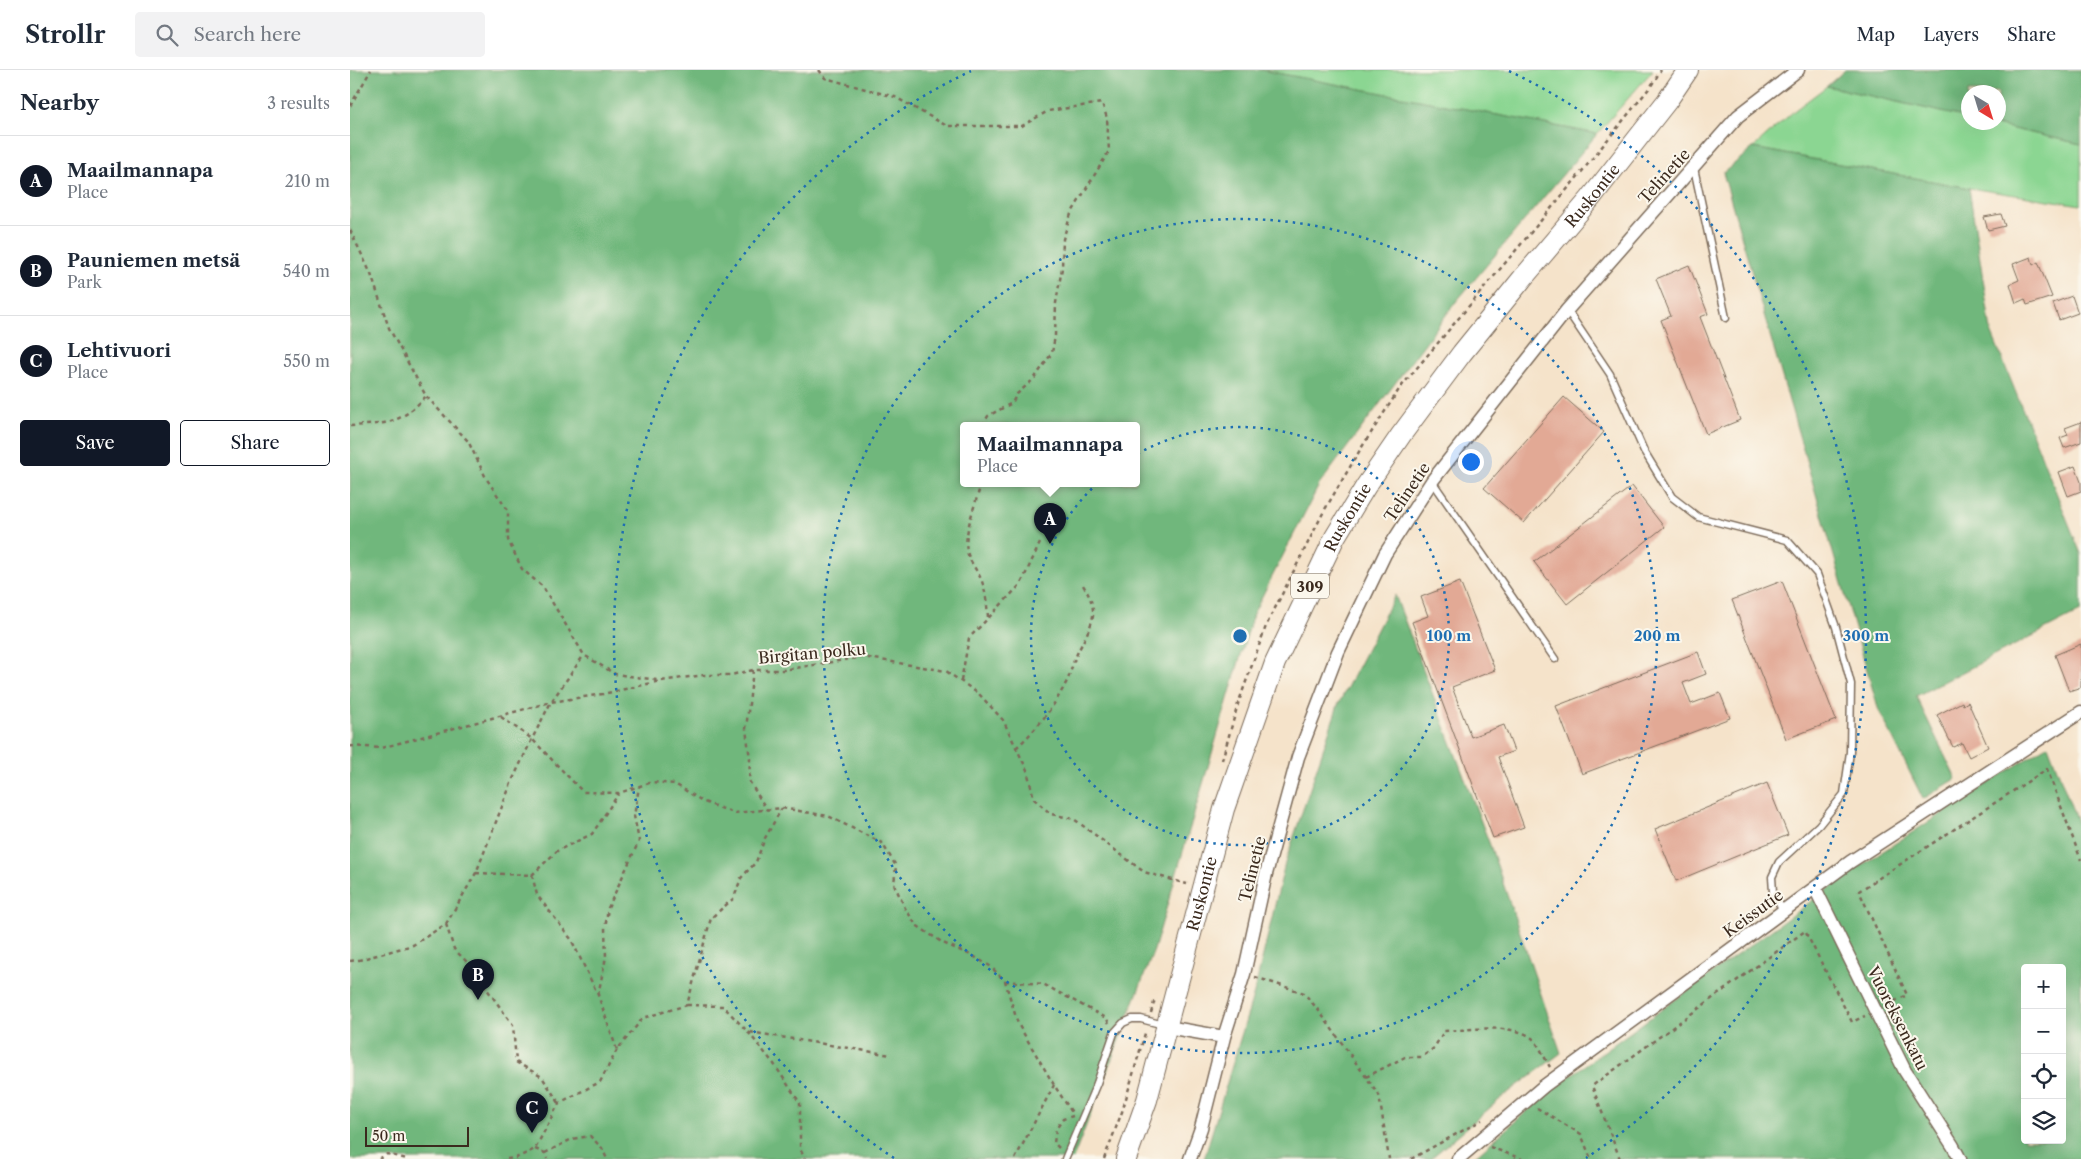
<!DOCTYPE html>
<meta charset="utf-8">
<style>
body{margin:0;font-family:"Libre Caslon Text",serif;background:#f2f2f3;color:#1f2937}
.controls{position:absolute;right:15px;bottom:15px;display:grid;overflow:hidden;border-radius:5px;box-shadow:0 5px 20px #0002}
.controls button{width:45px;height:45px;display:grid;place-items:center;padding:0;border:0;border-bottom:1px solid #e0e1e3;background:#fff;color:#1f2937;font:25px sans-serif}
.compass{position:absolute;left:1611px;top:15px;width:45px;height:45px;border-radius:50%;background:#fff;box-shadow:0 5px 20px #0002;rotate:142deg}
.scale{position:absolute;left:15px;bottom:12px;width:104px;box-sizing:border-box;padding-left:5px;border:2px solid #3b2a1e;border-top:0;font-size:14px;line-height:18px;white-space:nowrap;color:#3b2a1e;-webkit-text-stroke:4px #fbf7ec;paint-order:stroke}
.you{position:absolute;left:1120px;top:391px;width:18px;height:18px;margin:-12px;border:4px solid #fff;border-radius:50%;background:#1a73e8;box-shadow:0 0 0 8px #1a73e833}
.badge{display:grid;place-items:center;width:32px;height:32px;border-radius:50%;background:#111827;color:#fff;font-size:16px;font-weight:700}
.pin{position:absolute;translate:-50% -41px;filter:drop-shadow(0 1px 2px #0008)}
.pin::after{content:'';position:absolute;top:26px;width:18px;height:15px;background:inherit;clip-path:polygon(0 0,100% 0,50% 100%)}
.popup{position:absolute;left:610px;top:352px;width:180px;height:65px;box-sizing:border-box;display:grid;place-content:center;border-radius:5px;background:#fff;filter:drop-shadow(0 1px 4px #0005);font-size:16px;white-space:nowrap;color:#747a83}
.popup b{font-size:19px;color:#1f2937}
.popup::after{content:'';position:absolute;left:50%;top:100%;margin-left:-10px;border:10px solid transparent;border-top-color:#fff}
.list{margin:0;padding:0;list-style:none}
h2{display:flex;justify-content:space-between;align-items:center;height:65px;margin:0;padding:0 20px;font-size:21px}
h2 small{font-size:16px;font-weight:400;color:#747a83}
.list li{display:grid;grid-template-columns:32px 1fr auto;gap:15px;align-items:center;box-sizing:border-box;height:90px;padding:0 20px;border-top:1px solid #e0e1e3}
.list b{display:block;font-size:19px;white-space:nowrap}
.list p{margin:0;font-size:16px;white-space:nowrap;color:#747a83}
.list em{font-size:16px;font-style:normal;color:#747a83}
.actions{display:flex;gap:10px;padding:15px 20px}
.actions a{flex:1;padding:11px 0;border:1px solid #111827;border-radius:5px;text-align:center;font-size:18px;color:#111827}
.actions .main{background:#111827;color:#fff}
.icon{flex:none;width:28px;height:28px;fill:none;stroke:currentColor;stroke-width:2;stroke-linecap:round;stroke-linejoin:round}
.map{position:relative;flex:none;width:1731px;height:1089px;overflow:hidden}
header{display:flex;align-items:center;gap:30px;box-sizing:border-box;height:70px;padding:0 25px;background:#fff;border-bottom:1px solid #e0e1e3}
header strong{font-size:24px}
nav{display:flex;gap:28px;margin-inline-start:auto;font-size:18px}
.search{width:350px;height:45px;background:#f2f2f3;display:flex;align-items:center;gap:12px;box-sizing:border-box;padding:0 18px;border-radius:5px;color:#747a83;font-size:19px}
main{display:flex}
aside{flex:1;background:#fff}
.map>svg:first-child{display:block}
.green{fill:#8bd692;stroke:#638058}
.forest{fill:#70b77c;stroke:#56704d;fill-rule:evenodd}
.building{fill:#e2a995}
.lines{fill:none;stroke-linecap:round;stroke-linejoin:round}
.service-casing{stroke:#7c6b5a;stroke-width:9}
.minor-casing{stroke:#7c6b5a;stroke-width:15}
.primary-casing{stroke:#7c6b5a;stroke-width:22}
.path{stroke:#7c6b5a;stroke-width:2.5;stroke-dasharray:4 4;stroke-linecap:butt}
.service{stroke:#fff;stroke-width:6}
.minor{stroke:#fff;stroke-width:12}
.primary{stroke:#fff;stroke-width:20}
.ring{fill:none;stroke:#1f6fb2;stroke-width:2.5;stroke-dasharray:2.5 5}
.labels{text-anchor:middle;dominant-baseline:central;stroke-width:4;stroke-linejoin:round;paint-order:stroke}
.shield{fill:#fbf7ec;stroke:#75685c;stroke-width:1}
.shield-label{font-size:15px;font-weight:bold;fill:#3b2a1e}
.street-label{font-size:16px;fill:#3b2a1e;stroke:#fbf7ec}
.centre{fill:#1f6fb2;stroke:#fbf7ec;stroke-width:2.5}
.ring-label{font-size:15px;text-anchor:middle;font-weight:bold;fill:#1f6fb2;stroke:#fbf7ec;stroke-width:4;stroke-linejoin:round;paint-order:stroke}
</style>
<header>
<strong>Strollr</strong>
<div class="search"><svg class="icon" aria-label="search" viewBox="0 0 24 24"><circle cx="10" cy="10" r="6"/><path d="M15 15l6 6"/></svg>Search here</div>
<nav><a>Map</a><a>Layers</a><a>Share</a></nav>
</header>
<main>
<aside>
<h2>Nearby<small>3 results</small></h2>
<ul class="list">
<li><span class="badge">A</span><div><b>Maailmannapa</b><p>Place</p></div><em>210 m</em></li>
<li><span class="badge">B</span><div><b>Pauniemen metsä</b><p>Park</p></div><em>540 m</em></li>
<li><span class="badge">C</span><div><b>Lehtivuori</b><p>Place</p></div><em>550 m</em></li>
</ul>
<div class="actions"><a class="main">Save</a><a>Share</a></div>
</aside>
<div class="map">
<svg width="1731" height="1089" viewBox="0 0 1731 1089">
<rect width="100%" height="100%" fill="#fbf7ec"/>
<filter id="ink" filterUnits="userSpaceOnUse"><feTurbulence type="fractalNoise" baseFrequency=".02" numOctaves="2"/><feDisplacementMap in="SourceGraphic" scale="10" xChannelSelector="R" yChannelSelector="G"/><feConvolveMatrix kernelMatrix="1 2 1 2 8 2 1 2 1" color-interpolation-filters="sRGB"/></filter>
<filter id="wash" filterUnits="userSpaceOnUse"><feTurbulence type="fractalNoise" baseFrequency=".0096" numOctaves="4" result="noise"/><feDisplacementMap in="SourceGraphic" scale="20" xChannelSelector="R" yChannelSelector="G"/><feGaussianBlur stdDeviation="1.12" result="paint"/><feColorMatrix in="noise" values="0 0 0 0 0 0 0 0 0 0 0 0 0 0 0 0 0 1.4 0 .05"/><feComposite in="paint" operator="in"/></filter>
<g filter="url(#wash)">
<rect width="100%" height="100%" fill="#f5e3ca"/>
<path class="green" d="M 911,0 L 1303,0 L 1247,64 Z
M 1477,16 L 1618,48 L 1618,52 L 1636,53 L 1731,74 L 1731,135 L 1619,118 L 1403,78 L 1445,40 Z"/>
<path class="forest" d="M 0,0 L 911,0 L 1247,64 L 1105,233 L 969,415 L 903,544 L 804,880 L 723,1089 L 0,1089 ZM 614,355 L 786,355 L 786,413 L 614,413 Z
M 1495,0 L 1731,0 L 1731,74 L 1636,53 L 1648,52 L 1648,22 L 1618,22 L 1618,48 L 1477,16 Z
M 1403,78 L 1619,118 L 1641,261 L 1731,484 L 1731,541 L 1566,626 L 1606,709 L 1573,729 L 1528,638 L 1373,103 Z
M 1045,525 L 1140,775 L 1211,983 L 1155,1025 L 1080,1089 L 854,1089 L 904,923 L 935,793 L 988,635 Z
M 1698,675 L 1731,762 L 1731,1089 L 1122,1089 L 1206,1016 L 1507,798 ZM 1675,898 L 1712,898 L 1712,1070 L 1675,1070 Z"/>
<g id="blocks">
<path class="building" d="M 1651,144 L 1655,156 L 1638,160 L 1634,147 Z
M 1681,187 L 1683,195 L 1688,192 L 1702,227 L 1677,235 L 1675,229 L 1666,233 L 1660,214 L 1669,210 L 1663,194 Z
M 1339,195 L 1358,244 L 1350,247 L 1390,350 L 1356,364 L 1311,250 L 1321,246 L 1306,209 Z
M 1722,226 L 1728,243 L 1709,250 L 1703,233 Z
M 1214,327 L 1254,362 L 1174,453 L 1134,418 Z
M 1731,352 L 1731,372 L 1714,378 L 1710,368 L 1718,365 L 1715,358 Z
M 1725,396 L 1731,412 L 1731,421 L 1718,426 L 1709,402 Z
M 1282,416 L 1314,457 L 1217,534 L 1184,492 Z
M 1432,511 L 1486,650 L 1436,669 L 1382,530 Z
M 1110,512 L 1145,600 L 1102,617 L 1121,667 L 1154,655 L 1164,681 L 1148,687 L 1174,757 L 1143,768 L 1062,552 L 1078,546 L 1071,527 Z
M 1731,574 L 1731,617 L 1719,621 L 1705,585 Z
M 1348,582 L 1356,604 L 1333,613 L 1341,634 L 1370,623 L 1380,648 L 1232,704 L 1206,636 Z
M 1612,632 L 1613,635 L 1618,632 L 1638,677 L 1619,687 L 1612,673 L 1603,677 L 1587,645 Z
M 1417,713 L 1438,765 L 1326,811 L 1305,759 Z"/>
</g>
</g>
<g filter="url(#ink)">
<use href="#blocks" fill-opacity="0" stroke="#7c6b5a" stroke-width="1"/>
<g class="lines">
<defs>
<path id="service" d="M 1344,98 L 1376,248
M 1217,240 L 1260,304 L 1294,381 L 1322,427 L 1348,447 L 1437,470 L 1467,504 L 1486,557 L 1501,614 L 1500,682 L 1494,724 L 1469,755 L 1429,792 L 1422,807 L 1423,822 L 1433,841
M 1082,411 L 1205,589
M 715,1089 L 747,1013 L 764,963 L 773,953 L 782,949 L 791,949 L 814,955"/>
<path id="minor" d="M 1465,818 L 1555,1001 L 1603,1076 L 1610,1089
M 817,957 L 874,967
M 840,1089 L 851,1058 L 874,967 L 894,904 L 916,804 L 948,687 L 988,582 L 1035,484 L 1082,411 L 1217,240 L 1388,46 L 1448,0
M 1108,1089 L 1194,1016 L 1500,792 L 1731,642"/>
<g id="primary">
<path id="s1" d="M 776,1089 L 797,1030 L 874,739 L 925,593 L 985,467 L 1016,416 L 1051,365 L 1112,283 L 1172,209 L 1240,129 L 1317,31 L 1338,0"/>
</g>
</defs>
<use href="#service" class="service-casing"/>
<use href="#minor" class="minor-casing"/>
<use href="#primary" class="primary-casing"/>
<path class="path" d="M 469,0 L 475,8 L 545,27 L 597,56 L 672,56 L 698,41 L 752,33 L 757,48 L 759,81 L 721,144 L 713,169 L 712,198 L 706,233 L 705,266 L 702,283 L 684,309 L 667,324 L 662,333 L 638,346 L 633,355
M 0,36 L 21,0
M 0,160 L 21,204 L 39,258 L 76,326 L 118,371 L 136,408 L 158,441 L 158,470 L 172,499 L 193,517 L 234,585 L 265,604 L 307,610
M 0,356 C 36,354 51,354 76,326
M 631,413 C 627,431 613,463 617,481 C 619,491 627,500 631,509 C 636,521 637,535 638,547
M 403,600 L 396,659 L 400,689 L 399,711 L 417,740
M 611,611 L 619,568 L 671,514 L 690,473
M 151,647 L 182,669 L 233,722 L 269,723 L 302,712 L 325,714 L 354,732 L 384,743 L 432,738 L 478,746 L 532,773 L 546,796 L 544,814 L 555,838 L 566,855 L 593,873 L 623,886 L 640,896 L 655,911 L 668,954 L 704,1015 L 723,1044
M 0,676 L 31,678 L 201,632 L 253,624 L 311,611 L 354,605 L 381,605 L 403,600 L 433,600 L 513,587 L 596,601 L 629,624 L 653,650 L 677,700 L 684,729 L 701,744 L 724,749 L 794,802 L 837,814
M 666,678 C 687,659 704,637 717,611 C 721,603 722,594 726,586 C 731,574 745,553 743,540 C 742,530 737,521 731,512
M 872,690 L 888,634 L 916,556 L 974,441 L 1010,380 L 1050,318 L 1225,110 L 1301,16 L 1311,0
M 126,803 L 182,805 L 207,781 L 242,764 L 269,723
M 182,805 L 187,825 L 221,869 L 248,925 L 267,980
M 96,854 L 104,879 L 118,893 L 163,955 L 166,992 L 192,1007 L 209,1033
M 0,891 L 9,890 L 63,875 L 96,854 L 126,803 L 162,711 L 182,669 L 201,632 L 234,585
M 905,907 L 954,923 L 969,941 L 1029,1025 L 1039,1089
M 655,911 L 693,914 L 756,948 L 759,953
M 248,925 L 256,887 L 255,859 L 258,838 L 289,771 L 284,746 L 289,717
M 337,935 L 373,936 L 398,962 L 424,994 L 450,1033 L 450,1079 L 455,1089
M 1537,935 L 1557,925 L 1509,821 L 1697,699 L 1731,790
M 801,943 L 805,929
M 400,962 L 541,985
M 1016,1007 L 1055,987 L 1072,987 L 1084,978 L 1094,961 C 1117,960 1163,953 1182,968 C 1189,974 1195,989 1200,997
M 1187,1038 L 1231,1064 L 1241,1089
M 1140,1077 L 1172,1089
M 709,1078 L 704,1073 L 706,1059 L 713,1049 L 723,1046
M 185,1079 L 195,1083 L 197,1089
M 195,1083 L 222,1069 L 240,1066 L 252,1078 L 257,1089
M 29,1089 L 37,1084 L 57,1089
M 157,1089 L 166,1088 L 185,1079 L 209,1033 L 250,1012 L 267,980 L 293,948 L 337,935 L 361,848 L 384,828 L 391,808 L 406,792 L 415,768 L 432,738
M 665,1089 L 704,1015
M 754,1089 L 772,1042 L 796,960
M 1061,1089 L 1132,1050
M 1270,1089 L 1242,1016 L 1455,861 L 1502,952 L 1515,946"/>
<use href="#service" class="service"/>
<use href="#minor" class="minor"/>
<use href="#primary" class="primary"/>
</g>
</g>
<g class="ring">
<circle cx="890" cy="566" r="209"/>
<circle cx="890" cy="566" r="417"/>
<path d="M544 1088A626 626 0 0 1 621 1M1159 1A626 626 0 0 1 1236 1088"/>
</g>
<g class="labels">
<rect class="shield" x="941" y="503.5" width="38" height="25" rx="4"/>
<g class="shield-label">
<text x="960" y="516">309</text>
</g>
<g class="street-label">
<text transform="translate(1314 106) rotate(-48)">Telinetie</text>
<text stroke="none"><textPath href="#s1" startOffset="1086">Ruskontie</textPath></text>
<text transform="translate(1057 422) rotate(-56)">Telinetie</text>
<text stroke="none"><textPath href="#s1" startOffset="681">Ruskontie</textPath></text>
<text transform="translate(462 583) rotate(-5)">Birgitan polku</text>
<text transform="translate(902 799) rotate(-76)">Telinetie</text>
<text stroke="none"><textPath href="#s1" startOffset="276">Ruskontie</textPath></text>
<text transform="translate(1403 843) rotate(-36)">Keissutie</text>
<text transform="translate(1548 948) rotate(63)">Vuoreksenkatu</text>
</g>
</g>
<circle cx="890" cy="566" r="8" class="centre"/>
<g class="ring-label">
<text x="1099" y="571">100 m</text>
<text x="1307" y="571">200 m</text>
<text x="1516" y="571">300 m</text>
</g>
</svg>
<div class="controls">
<button>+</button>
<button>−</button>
<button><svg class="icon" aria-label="locate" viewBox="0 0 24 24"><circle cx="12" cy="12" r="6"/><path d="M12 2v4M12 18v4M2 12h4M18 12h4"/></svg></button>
<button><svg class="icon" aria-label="layers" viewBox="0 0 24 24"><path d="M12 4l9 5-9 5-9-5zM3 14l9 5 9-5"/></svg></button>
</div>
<svg class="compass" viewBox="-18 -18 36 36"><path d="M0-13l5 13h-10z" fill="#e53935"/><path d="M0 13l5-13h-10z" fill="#747a83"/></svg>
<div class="scale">50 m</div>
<div class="you"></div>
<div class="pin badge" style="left:700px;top:474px">A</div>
<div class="popup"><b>Maailmannapa</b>Place</div>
<div class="pin badge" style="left:128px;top:930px">B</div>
<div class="pin badge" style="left:182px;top:1063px">C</div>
</div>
</main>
